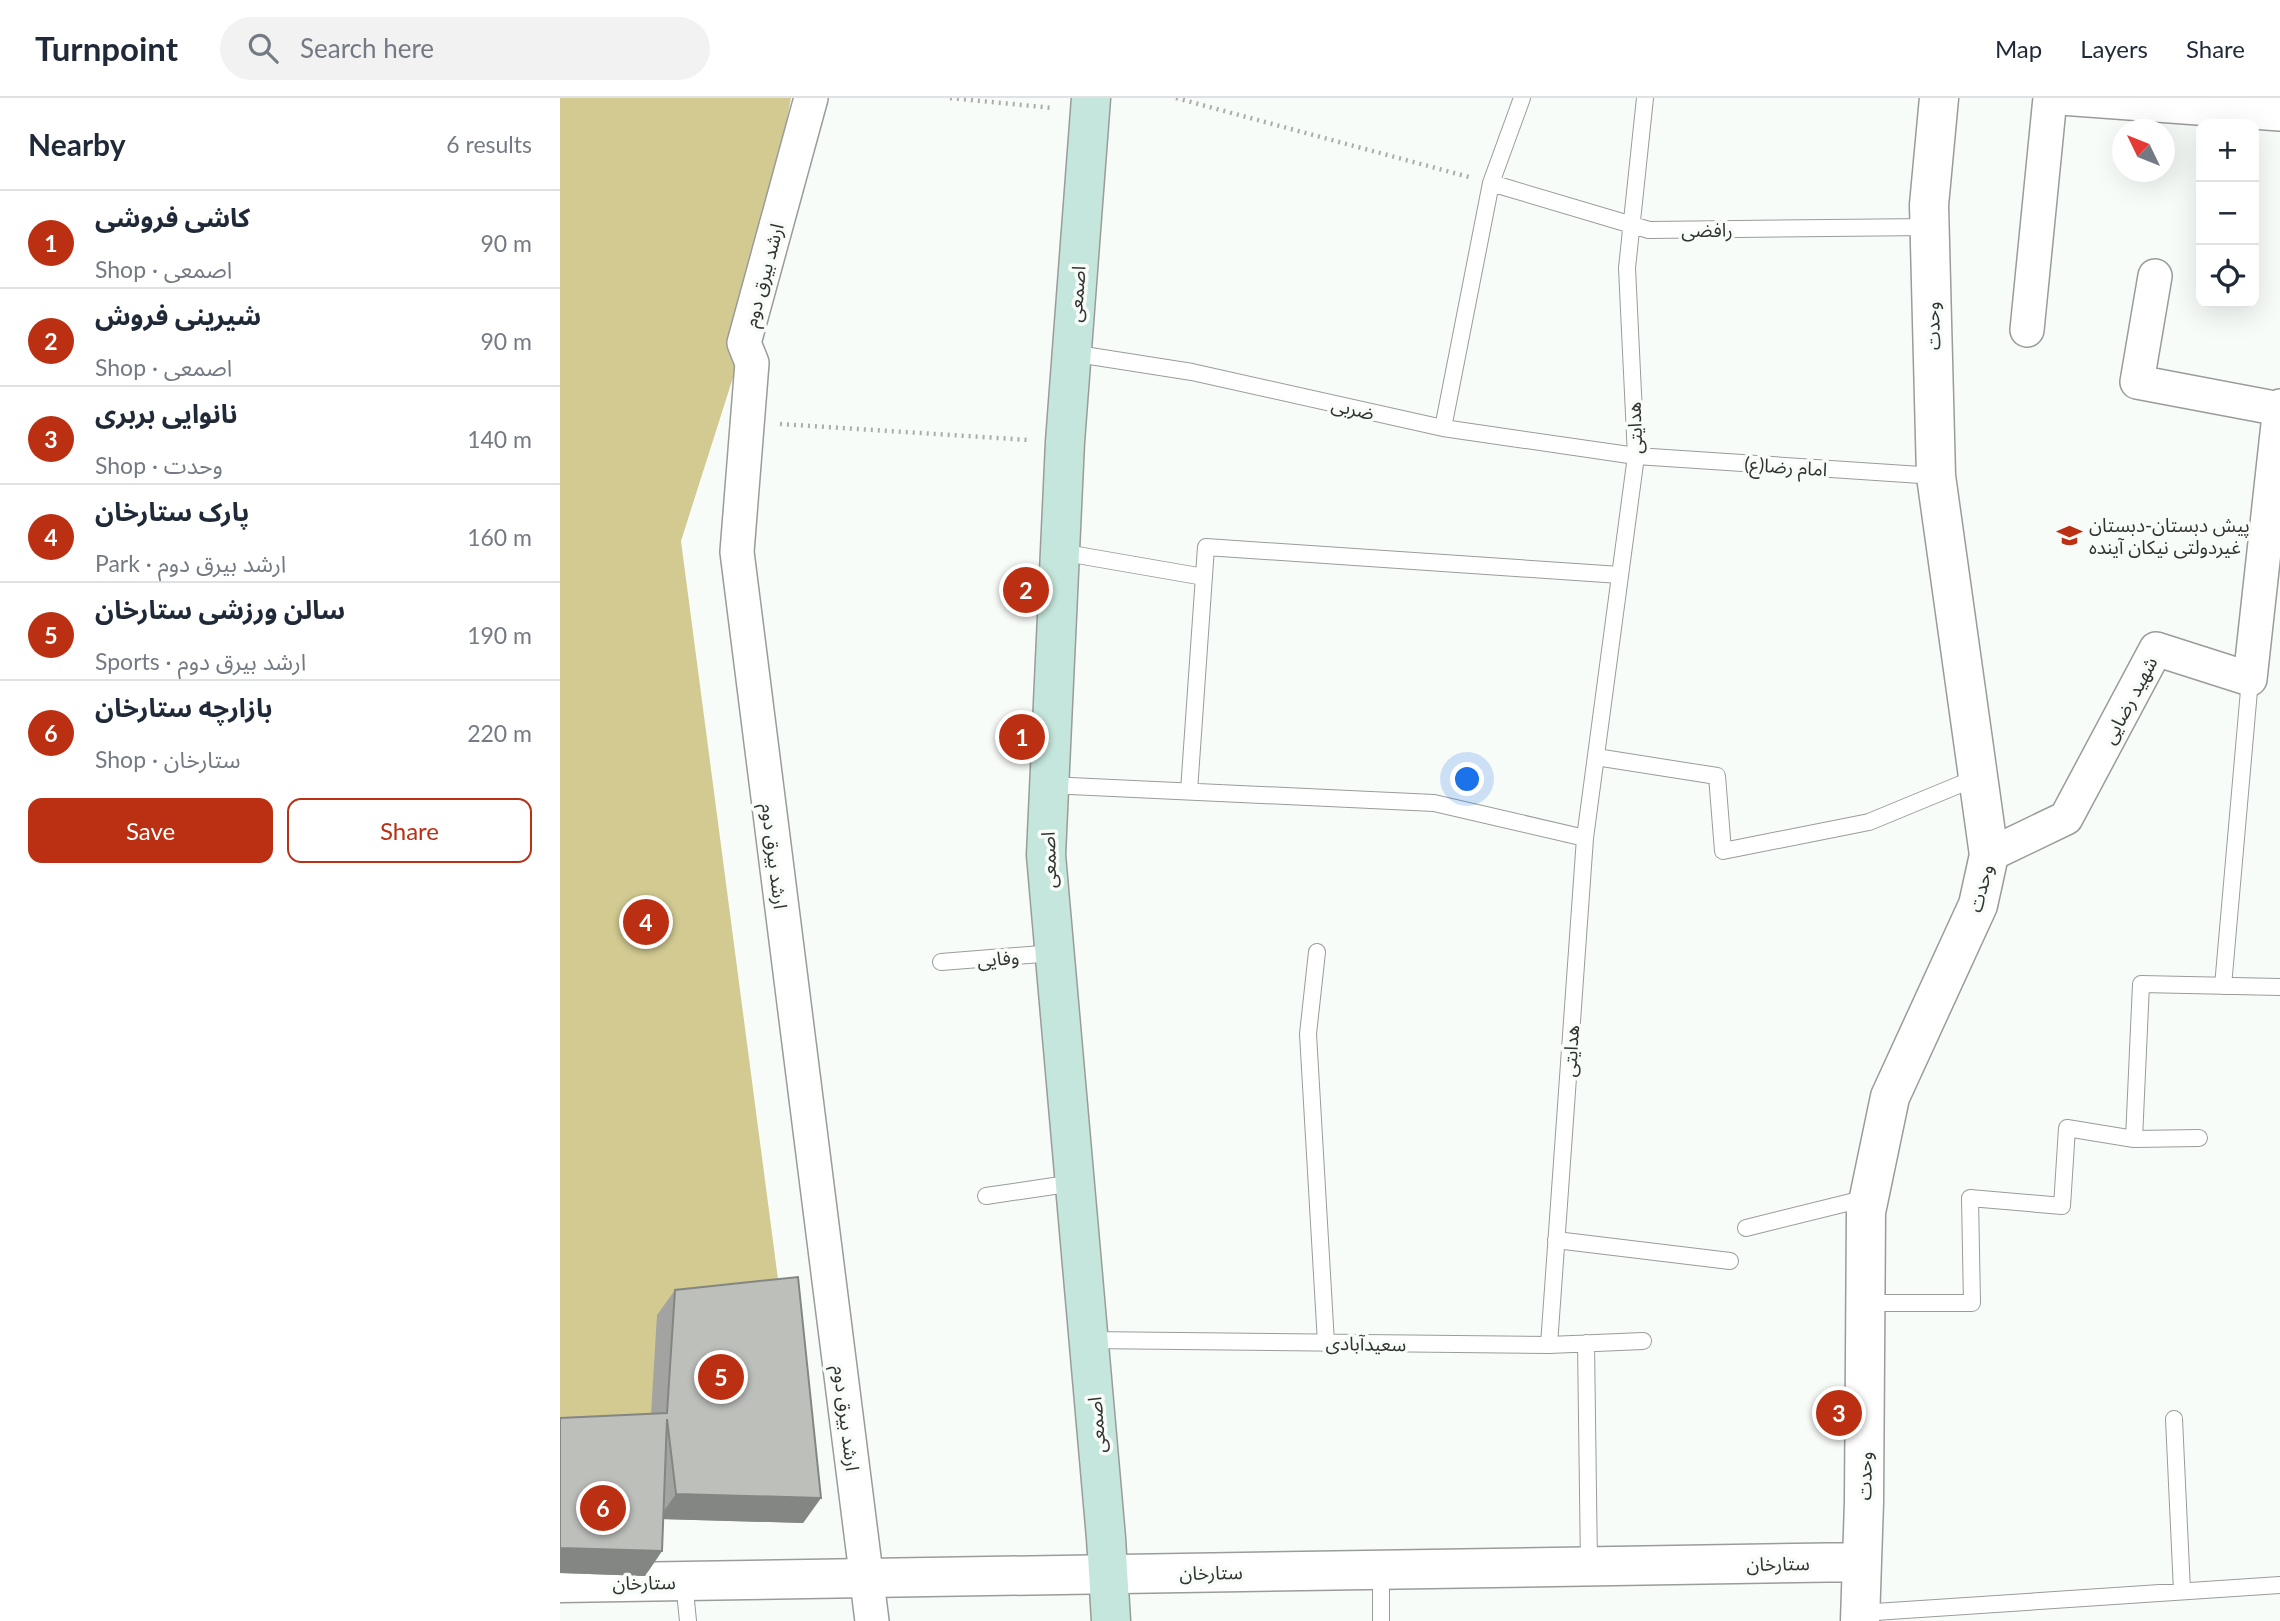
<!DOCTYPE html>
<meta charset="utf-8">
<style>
body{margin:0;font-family:Lato,"Noto Sans Arabic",sans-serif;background:#f2f2f3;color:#1f2937}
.controls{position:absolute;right:21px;top:21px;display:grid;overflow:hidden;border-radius:14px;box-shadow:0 7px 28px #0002}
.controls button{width:63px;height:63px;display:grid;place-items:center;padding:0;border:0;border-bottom:2px solid #e0e1e3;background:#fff;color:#1f2937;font:35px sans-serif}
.compass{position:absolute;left:1552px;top:21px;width:63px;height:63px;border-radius:50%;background:#fff;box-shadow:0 7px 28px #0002;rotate:313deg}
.you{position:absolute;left:908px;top:682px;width:24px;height:24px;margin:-18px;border:5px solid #fff;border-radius:50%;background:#1a73e8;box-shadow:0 0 0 10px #1a73e833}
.badge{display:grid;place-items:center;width:46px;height:46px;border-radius:50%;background:#bb3013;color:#fff;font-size:23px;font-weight:700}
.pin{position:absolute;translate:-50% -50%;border:4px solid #fff;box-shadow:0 2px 7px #0006}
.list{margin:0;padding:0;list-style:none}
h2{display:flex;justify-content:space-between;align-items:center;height:91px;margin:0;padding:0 28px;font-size:30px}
h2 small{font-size:23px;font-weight:400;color:#747a83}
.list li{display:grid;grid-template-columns:46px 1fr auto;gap:21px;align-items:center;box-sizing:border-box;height:98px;padding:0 28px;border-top:2px solid #e0e1e3}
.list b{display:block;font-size:26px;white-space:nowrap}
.list p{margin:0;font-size:23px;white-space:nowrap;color:#747a83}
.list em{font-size:23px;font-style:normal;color:#747a83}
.actions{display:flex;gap:14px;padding:21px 28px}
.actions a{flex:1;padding:16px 0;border:2px solid #bb3013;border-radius:14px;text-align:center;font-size:24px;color:#bb3013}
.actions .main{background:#bb3013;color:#fff}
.icon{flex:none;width:38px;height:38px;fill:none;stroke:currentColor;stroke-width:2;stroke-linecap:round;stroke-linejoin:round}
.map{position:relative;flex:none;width:1720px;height:1523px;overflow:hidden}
header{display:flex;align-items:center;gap:42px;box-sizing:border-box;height:98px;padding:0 35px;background:#fff;border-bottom:2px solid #e0e1e3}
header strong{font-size:33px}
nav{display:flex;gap:38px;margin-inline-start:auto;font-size:24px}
.search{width:490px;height:63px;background:#f2f2f3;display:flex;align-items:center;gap:18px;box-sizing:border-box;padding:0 24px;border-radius:38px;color:#747a83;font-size:26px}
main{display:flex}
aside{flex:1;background:#fff}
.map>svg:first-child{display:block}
.green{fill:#d2ca91}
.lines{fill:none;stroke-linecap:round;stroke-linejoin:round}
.service-casing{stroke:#999c99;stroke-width:18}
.minor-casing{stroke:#999c99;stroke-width:36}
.tertiary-casing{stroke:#999c99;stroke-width:41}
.secondary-casing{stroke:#999c99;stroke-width:41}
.path{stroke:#aaadaa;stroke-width:4.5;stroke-dasharray:2 5;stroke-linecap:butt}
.service{stroke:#fff;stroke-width:16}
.minor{stroke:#fff;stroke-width:33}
.tertiary{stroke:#fff;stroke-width:38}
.secondary{stroke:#c5e6dc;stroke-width:38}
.wall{fill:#a3a4a1}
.shaded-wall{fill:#848683}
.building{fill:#bdbfbb;stroke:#848683;stroke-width:2}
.labels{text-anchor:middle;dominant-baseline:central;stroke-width:7;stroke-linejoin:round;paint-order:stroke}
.street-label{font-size:19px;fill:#303230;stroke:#f8fcf8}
.poi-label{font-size:19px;fill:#303230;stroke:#f8fcf8;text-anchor:start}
</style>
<header>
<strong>Turnpoint</strong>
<div class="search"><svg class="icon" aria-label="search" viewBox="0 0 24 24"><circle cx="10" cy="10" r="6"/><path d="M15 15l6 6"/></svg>Search here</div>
<nav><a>Map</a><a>Layers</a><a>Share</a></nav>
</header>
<main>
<aside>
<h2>Nearby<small>6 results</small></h2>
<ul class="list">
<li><span class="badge">1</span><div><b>کاشی فروشی</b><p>Shop · اصمعی</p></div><em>90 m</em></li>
<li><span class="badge">2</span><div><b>شیرینی فروش</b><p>Shop · اصمعی</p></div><em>90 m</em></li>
<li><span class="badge">3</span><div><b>نانوایی بربری</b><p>Shop · وحدت</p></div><em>140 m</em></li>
<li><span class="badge">4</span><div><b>پارک ستارخان</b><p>Park · ارشد بیرق دوم</p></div><em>160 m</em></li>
<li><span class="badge">5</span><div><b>سالن ورزشی ستارخان</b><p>Sports · ارشد بیرق دوم</p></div><em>190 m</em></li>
<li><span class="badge">6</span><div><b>بازارچه ستارخان</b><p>Shop · ستارخان</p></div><em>220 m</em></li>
</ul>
<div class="actions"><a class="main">Save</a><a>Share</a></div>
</aside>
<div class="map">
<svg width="1720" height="1523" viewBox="0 0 1720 1523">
<rect width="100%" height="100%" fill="#f8fcf8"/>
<path class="green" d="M 0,0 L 231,0 L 184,245 L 121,443 L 221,1204 L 89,1340 L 0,1339 Z"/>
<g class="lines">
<defs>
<path id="service" d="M 931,85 L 1089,132 L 1369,129
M 511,255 L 632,274 L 883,330 L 1076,358 L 1376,378
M 883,330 L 931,85 L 962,0
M 500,454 L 644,479
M 1036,659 L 1157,678 L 1163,753 L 1309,724 L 1418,679
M 489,687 L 874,705 L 1025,740
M 629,693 L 646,449 L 1060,477
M 757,854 L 748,936 L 766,1245
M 381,864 L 494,855
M 1663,888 L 1690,581
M 1574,1041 L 1581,886 L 1720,889
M 426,1098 L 514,1085
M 1186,1130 L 1307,1100
M 996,1142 L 1170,1163
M 1306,1205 L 1412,1205 L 1410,1100 L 1502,1108 L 1507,1030 L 1574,1041 L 1639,1040
M 528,1242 L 989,1247 L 1083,1243
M 1026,1245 L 1029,1468
M 989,1247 L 1025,740 L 1076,358 L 1067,170 L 1085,0
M 1614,1321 L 1622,1493
M 821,1472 L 821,1523
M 124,1483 L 128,1523
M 1300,1515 L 1720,1487"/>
<path id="minor" d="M 251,0 L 184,245 L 192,265 L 177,454 L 312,1523
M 1501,0 L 1720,16
M 1595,178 L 1577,284 L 1720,311
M 1467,232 L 1490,0
M 1429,757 L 1506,720 L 1596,551 L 1690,581 L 1720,308"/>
<path id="tertiary" d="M 0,1485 L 1302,1464
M 1300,1523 L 1304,1404 L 1306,1114 L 1330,999 L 1418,807 L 1429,757 L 1376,378 L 1369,107 L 1379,0"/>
<path id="secondary" d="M 531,0 L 505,344 L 486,757 L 546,1440 L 551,1523"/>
</defs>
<use href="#service" class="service-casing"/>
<use href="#minor" class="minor-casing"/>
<use href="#tertiary" class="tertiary-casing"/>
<use href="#secondary" class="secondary-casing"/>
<path class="path" d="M 390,0 L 493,10
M 616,0 L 909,79
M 220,326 L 469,342"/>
<use href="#service" class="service"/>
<use href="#minor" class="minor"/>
<use href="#tertiary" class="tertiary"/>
<use href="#secondary" class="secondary"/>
</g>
<path class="wall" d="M 115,1192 L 261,1400 L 243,1425 L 103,1421 L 102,1453 L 85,1478 L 0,1475 L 0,1320 L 91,1316 L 97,1217 Z"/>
<path class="shaded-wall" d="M 116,1396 L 261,1400 L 243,1425 L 98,1421 Z
M 0,1450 L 102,1453 L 85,1478 L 0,1475 Z"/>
<path class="building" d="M 238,1179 L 261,1400 L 116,1396 L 107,1321 L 102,1453 L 0,1450 L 0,1320 L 107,1315 L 115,1192 Z"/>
<defs>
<symbol id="school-bare" viewBox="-9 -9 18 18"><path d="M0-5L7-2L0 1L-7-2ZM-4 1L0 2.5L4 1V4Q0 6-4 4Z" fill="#bb3013" stroke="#f8fcf8" stroke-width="2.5" paint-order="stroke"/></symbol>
</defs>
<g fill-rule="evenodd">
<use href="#school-bare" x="1492" y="420" width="35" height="35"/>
</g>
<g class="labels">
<g class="street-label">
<text x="1147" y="131">رافضی</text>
<text transform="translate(203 177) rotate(-75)">ارشد بیرق دوم</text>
<text transform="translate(516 196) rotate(-86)">اصمعی</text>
<text transform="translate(1372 228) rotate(-92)">وحدت</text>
<text transform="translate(793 310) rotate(13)">ضربی</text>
<text transform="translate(1074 330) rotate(-92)">هدایتی</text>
<text transform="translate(1226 368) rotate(4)">امام رضا(ع)</text>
<text transform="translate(1569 602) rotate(-62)">شهید رضایی</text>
<text transform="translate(215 758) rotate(83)">ارشد بیرق دوم</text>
<text transform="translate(488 762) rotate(-92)">اصمعی</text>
<text transform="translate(1420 790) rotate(-75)">وحدت</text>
<text transform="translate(438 860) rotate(-5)">وفایی</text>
<text transform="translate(1010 953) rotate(-86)">هدایتی</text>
<text transform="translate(806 1245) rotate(1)">سعیدآبادی</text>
<text transform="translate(287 1320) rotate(83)">ارشد بیرق دوم</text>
<text transform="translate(536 1327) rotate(-95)">اصمعی</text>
<text transform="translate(1304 1378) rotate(-89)">وحدت</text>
<text transform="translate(1218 1465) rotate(-1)">ستارخان</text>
<text transform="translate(651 1474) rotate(-1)">ستارخان</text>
<text transform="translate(84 1484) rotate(-1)">ستارخان</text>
</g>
<g class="poi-label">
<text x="1529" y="426">پیش دبستان-دبستان<tspan x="1529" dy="22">غیردولتی نیکان آینده</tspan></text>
</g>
</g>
</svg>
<div class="controls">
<button>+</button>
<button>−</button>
<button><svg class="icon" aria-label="locate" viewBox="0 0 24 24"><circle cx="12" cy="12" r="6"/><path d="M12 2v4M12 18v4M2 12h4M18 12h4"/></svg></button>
</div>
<svg class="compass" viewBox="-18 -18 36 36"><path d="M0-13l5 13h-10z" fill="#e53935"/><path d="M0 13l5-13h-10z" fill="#747a83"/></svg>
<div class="you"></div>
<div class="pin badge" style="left:462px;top:639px">1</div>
<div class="pin badge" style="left:466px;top:492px">2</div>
<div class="pin badge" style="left:1279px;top:1315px">3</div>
<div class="pin badge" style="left:86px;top:824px">4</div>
<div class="pin badge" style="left:161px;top:1279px">5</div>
<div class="pin badge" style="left:43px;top:1410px">6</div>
</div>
</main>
